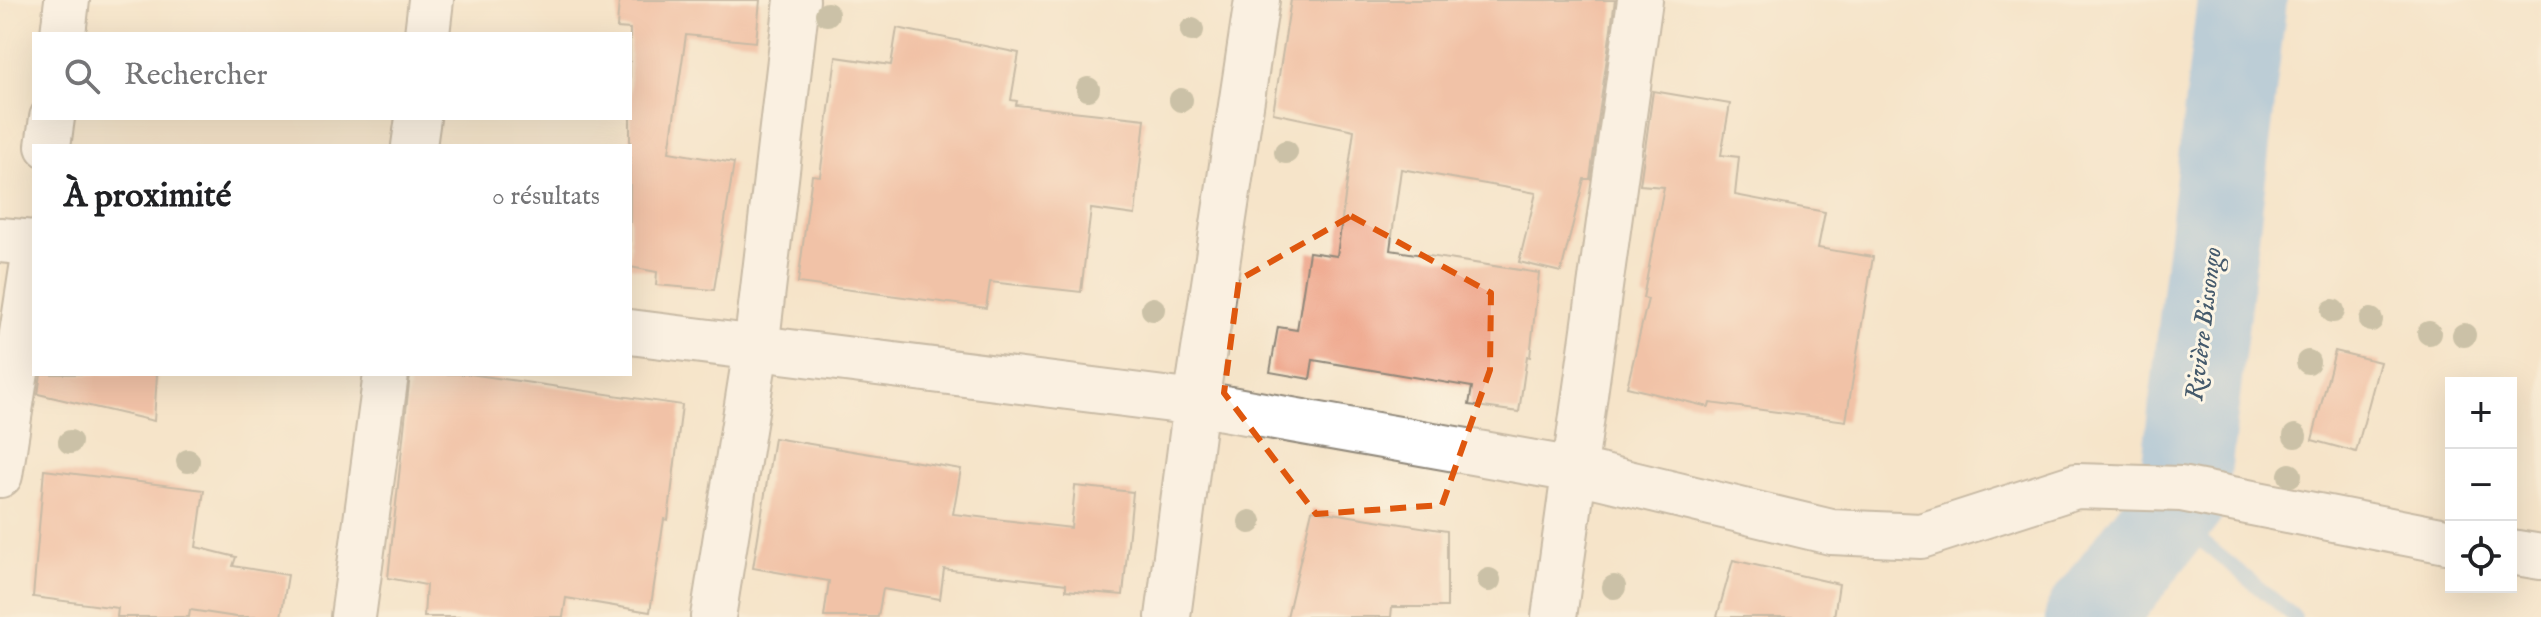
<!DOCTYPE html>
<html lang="fr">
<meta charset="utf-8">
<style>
body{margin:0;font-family:"IM FELL English",serif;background:#f6f6f6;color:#202124}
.controls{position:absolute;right:24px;bottom:24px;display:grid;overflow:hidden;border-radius:0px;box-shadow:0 8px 32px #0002}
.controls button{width:72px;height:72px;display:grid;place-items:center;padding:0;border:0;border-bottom:2px solid #e0e0e0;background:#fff;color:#202124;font:40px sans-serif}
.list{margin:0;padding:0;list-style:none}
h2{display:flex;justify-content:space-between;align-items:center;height:104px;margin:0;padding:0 32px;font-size:34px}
h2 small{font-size:26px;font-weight:400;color:#757577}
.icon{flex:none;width:44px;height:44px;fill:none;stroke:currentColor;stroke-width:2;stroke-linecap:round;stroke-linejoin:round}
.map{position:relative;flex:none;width:2541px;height:617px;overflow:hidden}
.search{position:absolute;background:#fff;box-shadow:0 8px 32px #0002;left:32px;top:32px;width:600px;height:88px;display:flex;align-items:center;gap:20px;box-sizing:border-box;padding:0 28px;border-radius:0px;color:#757577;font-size:30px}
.panel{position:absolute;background:#fff;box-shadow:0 8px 32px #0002;left:32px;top:144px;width:600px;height:232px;border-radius:0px}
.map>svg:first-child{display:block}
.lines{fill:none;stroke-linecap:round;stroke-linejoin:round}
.stream{stroke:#74b1e6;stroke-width:14}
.river{stroke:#74b1e6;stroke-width:90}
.building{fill:#ec9a7e}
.street-casing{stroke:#90887a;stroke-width:48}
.secondary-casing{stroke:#90887a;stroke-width:48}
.street{stroke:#fff;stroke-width:44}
.secondary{stroke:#fff;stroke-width:44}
.tree{fill:#97987e}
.marked{fill:none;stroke:#df570e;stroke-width:6;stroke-dasharray:16 10;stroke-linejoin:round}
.labels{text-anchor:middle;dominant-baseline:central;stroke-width:6;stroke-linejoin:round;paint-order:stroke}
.water-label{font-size:26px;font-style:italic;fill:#455a6c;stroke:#fcf5e5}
</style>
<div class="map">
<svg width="2541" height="617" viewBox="0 0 2541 617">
<rect width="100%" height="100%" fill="#fcf5e5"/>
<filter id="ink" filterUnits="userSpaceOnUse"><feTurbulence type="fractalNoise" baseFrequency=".0125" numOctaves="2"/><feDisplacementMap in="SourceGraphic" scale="16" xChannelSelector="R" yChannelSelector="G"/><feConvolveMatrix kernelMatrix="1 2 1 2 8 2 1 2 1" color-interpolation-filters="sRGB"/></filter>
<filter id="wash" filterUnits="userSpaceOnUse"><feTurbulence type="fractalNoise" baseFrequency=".006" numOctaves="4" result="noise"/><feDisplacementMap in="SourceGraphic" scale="32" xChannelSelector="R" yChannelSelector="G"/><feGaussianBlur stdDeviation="1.8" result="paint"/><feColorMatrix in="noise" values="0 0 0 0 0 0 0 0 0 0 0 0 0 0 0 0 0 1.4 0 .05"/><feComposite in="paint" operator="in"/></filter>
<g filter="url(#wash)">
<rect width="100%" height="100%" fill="#f5e4c9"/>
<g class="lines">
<path class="stream" d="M 2150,499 L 2295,617"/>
<path class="river" d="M 2090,617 L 2183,497 L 2242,0"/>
</g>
<g id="blocks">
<path class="building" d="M 619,0 L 760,0 L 756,42 L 686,35 L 669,152 L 734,163 L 714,290 L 656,285 L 657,272 L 630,267 L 630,29 L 617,28 Z
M 1291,0 L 1615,0 L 1590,179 L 1584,179 L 1561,272 L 1519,262 L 1536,193 L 1401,169 L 1390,250 L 1539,273 L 1530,357 L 1527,356 L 1519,412 L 1469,405 L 1472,387 L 1313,360 L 1310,379 L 1270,372 L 1278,327 L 1297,330 L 1309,252 L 1337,256 L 1354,130 L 1273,113 Z
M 897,28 L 1019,53 L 1011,100 L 1017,101 L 1016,105 L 1145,119 L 1135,215 L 1091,209 L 1081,292 L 990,282 L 986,308 L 798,283 L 812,175 L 820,176 L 836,57 L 891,65 Z
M 1653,91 L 1730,104 L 1721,155 L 1739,157 L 1735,195 L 1825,212 L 1818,248 L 1873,257 L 1846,421 L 1710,403 L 1709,407 L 1627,387 L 1648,299 L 1643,298 L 1664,187 L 1640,185 Z
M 2335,351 L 2380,362 L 2356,452 L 2312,440 Z
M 41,374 L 157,374 L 154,421 L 38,394 Z
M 410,374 L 470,374 L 682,405 L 668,520 L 664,519 L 650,612 L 566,598 L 563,617 L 424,617 L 426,585 L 388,578 Z
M 774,438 L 961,469 L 953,514 L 1071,528 L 1075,486 L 1133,492 L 1123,595 L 1066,590 L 1066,584 L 944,569 L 940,599 L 883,589 L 878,617 L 824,617 L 829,581 L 753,568 Z
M 44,470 L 204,490 L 196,547 L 236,557 L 233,566 L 288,575 L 281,617 L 236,617 L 190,610 L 189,617 L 117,617 L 118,608 L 33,597 Z
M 1312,510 L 1447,531 L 1447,607 L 1392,607 L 1391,617 L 1287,617 Z
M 1733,560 L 1839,584 L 1834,617 L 1717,617 Z"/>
</g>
</g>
<g filter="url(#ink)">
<use href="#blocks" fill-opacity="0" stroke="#90887a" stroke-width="2"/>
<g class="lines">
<defs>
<path id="street" d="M 427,34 L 431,0
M 414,146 L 418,118
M 0,240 L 34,243
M 630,332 L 1196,403 L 1574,470 L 1831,532 L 1921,536 L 2076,486 L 2181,489 L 2451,542
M 2511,552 L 2541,557
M 353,617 L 386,374
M 713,617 L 756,349 L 797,0
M 1168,617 L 1196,403 L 1257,0
M 1554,617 L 1640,0"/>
<path id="secondary" d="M 63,34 L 67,0
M 48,146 L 52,118
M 0,475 L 34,256"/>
</defs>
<use href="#street" class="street-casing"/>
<use href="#secondary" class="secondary-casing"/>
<use href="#street" class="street"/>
<use href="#secondary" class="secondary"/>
</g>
<g class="tree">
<circle cx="827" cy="14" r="12"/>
<circle cx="1192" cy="30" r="12"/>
<circle cx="1088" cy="89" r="12"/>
<circle cx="1181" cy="100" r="12"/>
<circle cx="1286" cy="152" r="12"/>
<circle cx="1153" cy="309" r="12"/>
<circle cx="2333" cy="311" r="12"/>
<circle cx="2371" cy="320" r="12"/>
<circle cx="2429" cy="333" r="12"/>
<circle cx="2464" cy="335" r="12"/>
<circle cx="2308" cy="362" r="12"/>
<circle cx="2295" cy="436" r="12"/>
<circle cx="70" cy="442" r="12"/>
<circle cx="188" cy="461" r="12"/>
<circle cx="2290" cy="475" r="12"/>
<circle cx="1250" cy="522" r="12"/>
<circle cx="1489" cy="580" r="12"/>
<circle cx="1614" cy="587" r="12"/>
</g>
</g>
<path d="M0 0H2541V617H0ZM 1351,216 L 1491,293 L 1490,370 L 1442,505 L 1316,514 L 1224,393 L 1239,280 Z" fill="#f5e4c9" fill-opacity=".55" fill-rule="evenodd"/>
<path class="marked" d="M 1351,216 L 1491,293 L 1490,370 L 1442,505 L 1316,514 L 1224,393 L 1239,280 Z"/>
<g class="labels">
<g class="water-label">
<text transform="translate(2204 324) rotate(-83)">Rivière Bissongo</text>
</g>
</g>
</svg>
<div class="controls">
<button>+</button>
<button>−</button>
<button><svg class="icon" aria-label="locate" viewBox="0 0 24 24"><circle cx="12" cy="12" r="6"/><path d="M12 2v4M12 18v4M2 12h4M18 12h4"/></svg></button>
</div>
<div class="search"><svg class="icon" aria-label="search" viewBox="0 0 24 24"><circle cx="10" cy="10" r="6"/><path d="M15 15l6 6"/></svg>Rechercher</div>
<section class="panel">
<h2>À proximité<small>0 résultats</small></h2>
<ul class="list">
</ul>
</section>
</div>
